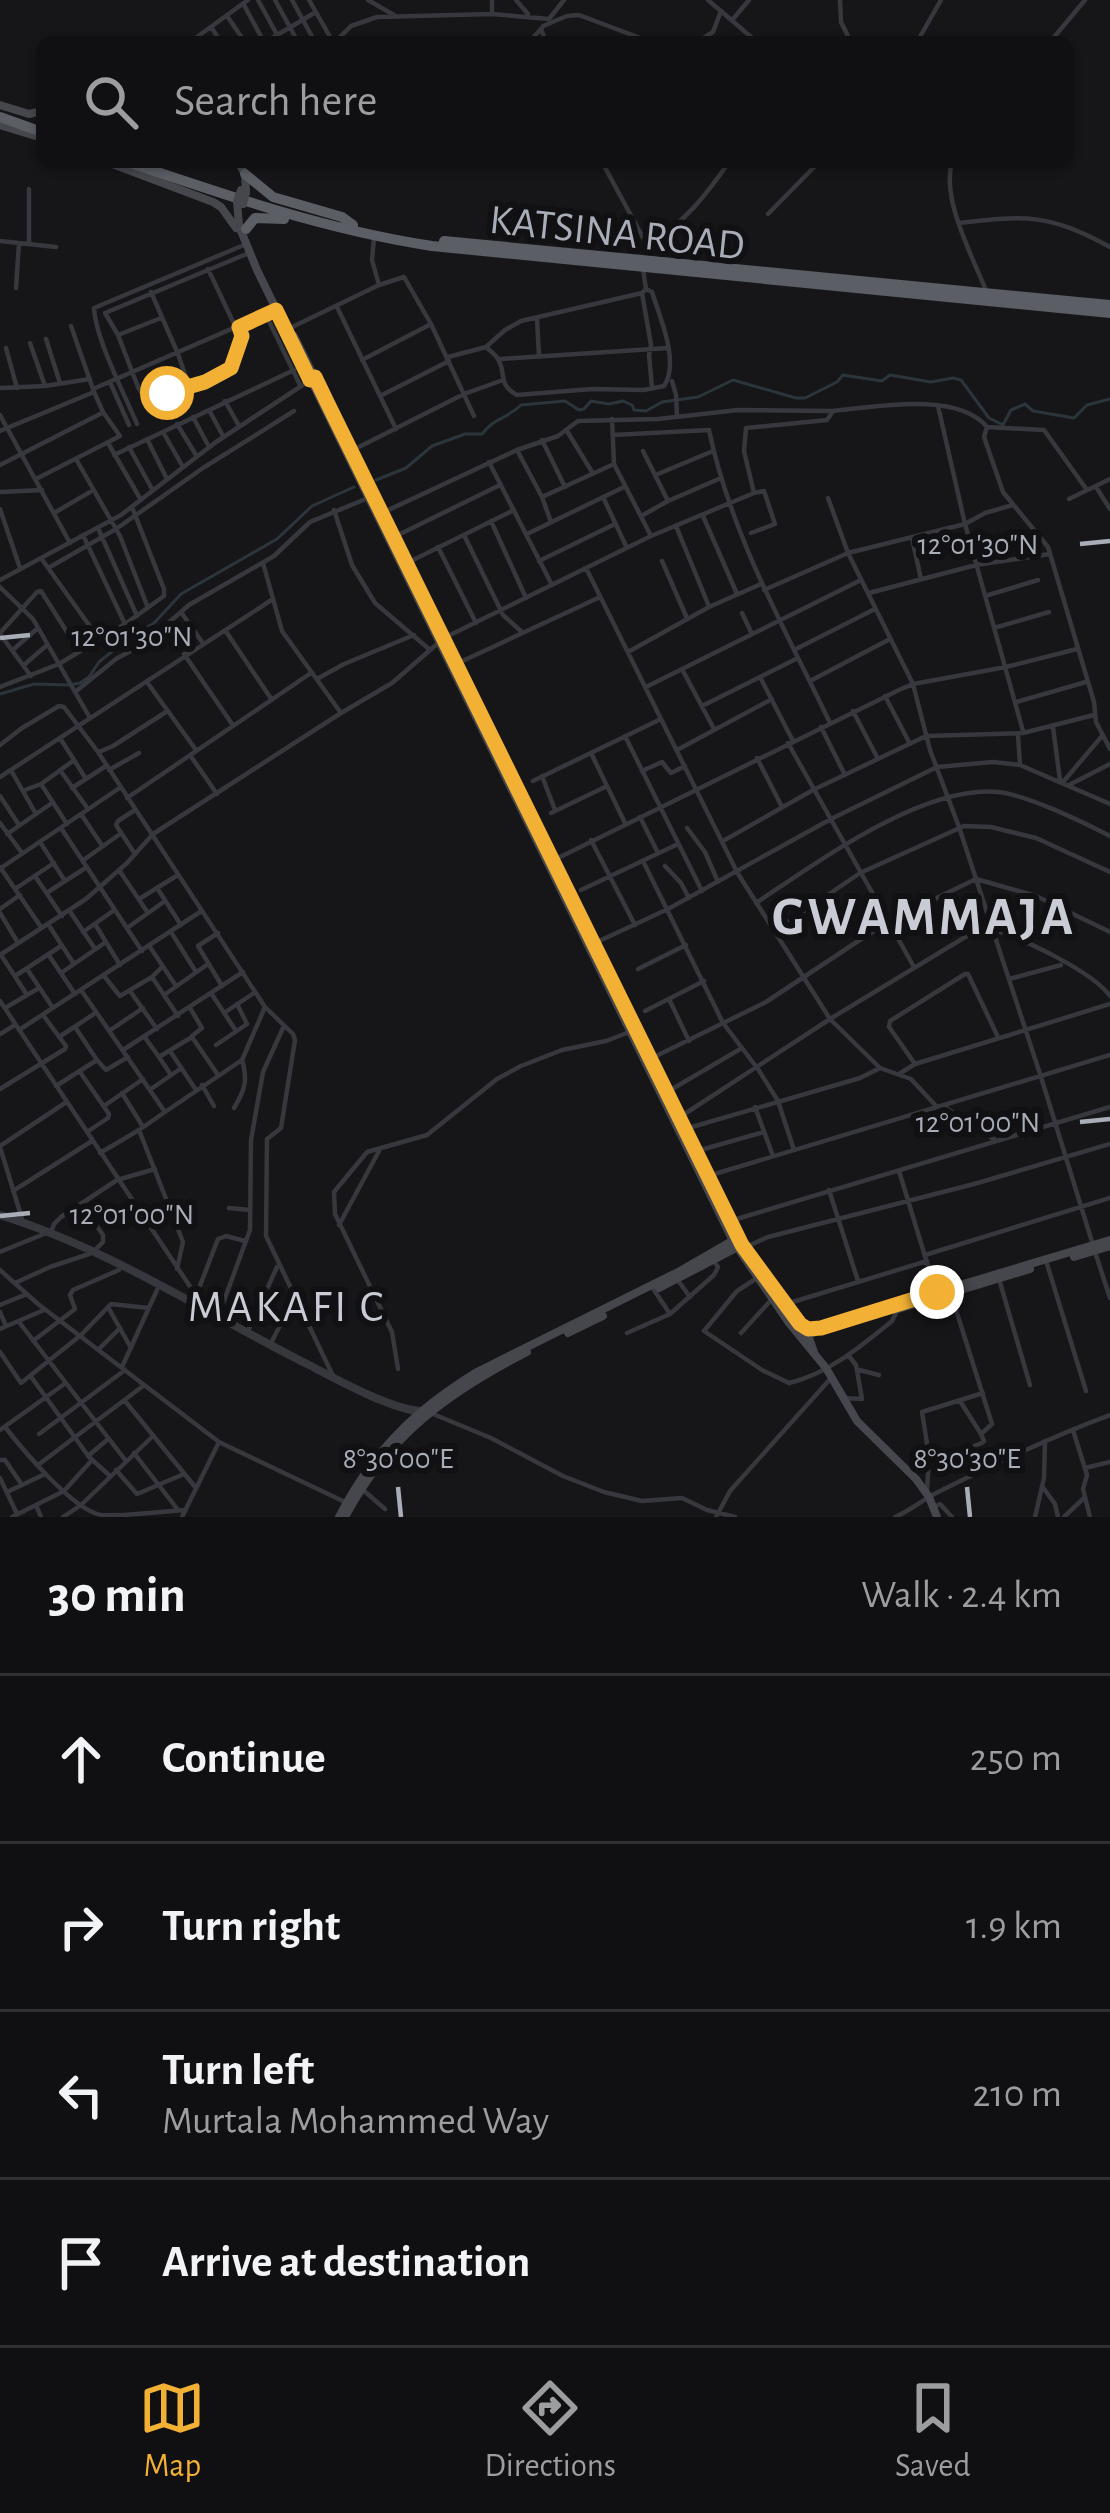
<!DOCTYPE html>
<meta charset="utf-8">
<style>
body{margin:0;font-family:"Alegreya Sans",sans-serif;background:#1e1e20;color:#f1f3f6}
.stop{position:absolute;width:36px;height:36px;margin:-27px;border:9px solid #f2b134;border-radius:50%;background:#fff}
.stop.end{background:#f2b134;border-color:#fff;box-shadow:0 3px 12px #0008}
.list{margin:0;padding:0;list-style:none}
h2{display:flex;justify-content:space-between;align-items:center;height:156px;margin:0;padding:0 48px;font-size:51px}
h2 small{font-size:39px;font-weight:400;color:#9c9d9f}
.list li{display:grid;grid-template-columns:78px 1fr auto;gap:36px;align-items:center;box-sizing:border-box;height:168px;padding:0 48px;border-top:3px solid #303032}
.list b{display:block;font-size:45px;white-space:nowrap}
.list p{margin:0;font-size:39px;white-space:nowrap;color:#9c9d9f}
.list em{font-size:39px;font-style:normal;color:#9c9d9f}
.icon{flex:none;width:66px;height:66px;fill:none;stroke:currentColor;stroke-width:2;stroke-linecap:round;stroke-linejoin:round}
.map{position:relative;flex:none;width:1110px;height:1517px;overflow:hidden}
.search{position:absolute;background:#101012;box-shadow:0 3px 9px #0004;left:36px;right:36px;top:36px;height:132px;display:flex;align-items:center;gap:30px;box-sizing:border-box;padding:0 42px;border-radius:18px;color:#9c9d9f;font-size:45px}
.sheet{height:828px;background:#101012}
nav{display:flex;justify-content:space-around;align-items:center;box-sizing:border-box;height:168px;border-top:3px solid #303032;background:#101012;font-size:33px;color:#9c9d9f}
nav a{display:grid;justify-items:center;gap:6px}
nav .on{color:#f2b134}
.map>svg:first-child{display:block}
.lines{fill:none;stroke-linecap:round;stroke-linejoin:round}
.stream{stroke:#2c353c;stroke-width:3}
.minor{stroke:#37383d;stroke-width:4.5}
.tertiary{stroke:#37383d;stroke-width:8}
.secondary{stroke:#45474d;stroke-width:8}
.trunk{stroke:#5b5e65;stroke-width:10}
.secondary-bridge{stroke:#45474d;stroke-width:8}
.route{stroke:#f2b134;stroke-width:15}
.ticks{fill:none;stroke:#a8adb8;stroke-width:4.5}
.labels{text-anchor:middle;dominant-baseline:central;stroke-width:12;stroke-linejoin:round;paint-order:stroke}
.street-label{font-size:42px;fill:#a8adb8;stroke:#111113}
.neighbourhood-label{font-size:45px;letter-spacing:3px;fill:#c9ccd4;stroke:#111113}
.district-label{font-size:54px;font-weight:bold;letter-spacing:3px;fill:#c9ccd4;stroke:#111113}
.ticks-label{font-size:30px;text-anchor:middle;fill:#a8adb8;stroke:#111113;stroke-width:12;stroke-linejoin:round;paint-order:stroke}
</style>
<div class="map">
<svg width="1110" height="1517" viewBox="0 0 1110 1517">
<rect width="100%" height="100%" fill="#161618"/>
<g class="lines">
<path class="stream" d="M 376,480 L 406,468 L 432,446 L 465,434 L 482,434 C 495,417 507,419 521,405 L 565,401 L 579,410 L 584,409 L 591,401 L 609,404 L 623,401 L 632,405 L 634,410 L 646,411 L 662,402 L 698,397 L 733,380 L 796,398 L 805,398 L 837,382 L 843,375 L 882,381 L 890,375 L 931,382 L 953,378 L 961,380 L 989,418 L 1003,425 L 1011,410 L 1025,404 L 1033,411 L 1074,418 L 1087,405 L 1110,399
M 0,694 L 34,684 L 70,685 L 80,683 L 89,677 L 99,662 L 126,640 L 154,623 L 181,594 L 277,539 L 312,506 L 354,487"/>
<path class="minor" d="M 258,0 L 281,42
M 275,0 L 298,42
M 292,0 L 315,42
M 309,0 L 333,42
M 368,0 L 394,15
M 492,0 L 492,14
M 516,0 L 528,14
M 708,0 L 757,42
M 840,0 L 841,22 L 851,42
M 244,5 L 264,42
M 227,16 L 245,42
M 549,19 L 564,0
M 733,19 L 749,0
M 543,26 L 567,16 L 579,15 L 651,42
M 211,27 L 221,42
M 541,29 L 546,42
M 190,42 L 248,0
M 265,42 L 316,12
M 335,42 L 351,26 L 377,17 L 492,14 L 549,19
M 529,42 L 542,28
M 697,42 L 713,32 L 721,11
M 917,42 L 941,0
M 1050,42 L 1085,0
M 602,162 L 647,245 C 682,226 707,194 729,162
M 952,162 C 941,200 973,257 987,293
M 768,214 L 819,162
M 959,223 C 1027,215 1049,214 1110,247
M 374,238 L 372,260 L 379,285
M 0,241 L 56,247
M 29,243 L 29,189
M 208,269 L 236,328
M 16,288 L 19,243
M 151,292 L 178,354 L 189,386
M 642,293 L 651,345 L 649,355 L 652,388
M 337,307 L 396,429
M 266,315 L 300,385
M 537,319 L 539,356
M 239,327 L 241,336 L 231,368 C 204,383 176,390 148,403 L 138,387 L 118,335 L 105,313 L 249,253
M 290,328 L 379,285 L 404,277 L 431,324 L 474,416
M 118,335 L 161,318
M 46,339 L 60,383
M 30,343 L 45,386
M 486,347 C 490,351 495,354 498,359 C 507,374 497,384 517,395 L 592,389 L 644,390 L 664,386 C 680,362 660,318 652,292 L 646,289 L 643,269
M 6,348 L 17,388
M 448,357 L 486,347 L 505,330 L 521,321 L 642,293 L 646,289
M 500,359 L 668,348
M 362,360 L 431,324
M 672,381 L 676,395 L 677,416
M 110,382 L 129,425
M 0,388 L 45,386 L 90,379
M 93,389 L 275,310
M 380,396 L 449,361
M 225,401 L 239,426
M 938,406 L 965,524 L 1023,731
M 209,410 L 223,436
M 0,415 L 70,543
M 193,417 L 209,447
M 612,419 L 614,464 L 651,536
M 137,424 C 124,393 96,340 94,308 L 244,245
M 177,424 L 196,455
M 987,427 L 984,437 L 1003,492 L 1048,547 L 1094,702 L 1096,722 L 1110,749
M 0,431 L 94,392
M 567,431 L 592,472
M 163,432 L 183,467
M 613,435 L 709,430 C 731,535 784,627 830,723
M 147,439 L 167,479
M 542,440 L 565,487
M 108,443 L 141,500
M 129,447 L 152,489
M 517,450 L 542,497
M 351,451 L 464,394 L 503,380
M 114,455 L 294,370
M 76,459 L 120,536 L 148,608
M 489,462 L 552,585
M 0,465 L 102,413
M 658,474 L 713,451
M 36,479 L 120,436 L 103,412 L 94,392 L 71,326
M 1096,487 L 1110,509
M 0,492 L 42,490
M 754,493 L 744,451 L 746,428 L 827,420 L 833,411 C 875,407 957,391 987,427 L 1044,430 L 1087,490
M 603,497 L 626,546
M 828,498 L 848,553 L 913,684 L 930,750 L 959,827 L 1041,1077 L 1093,1245
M 1069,499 L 1110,479
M 668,501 L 721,478
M 0,509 L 20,568
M 334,510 L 352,565 L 375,603 L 429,649
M 54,513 L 90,492
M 382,513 L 517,450 L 558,436 L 578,421 L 658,419 L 738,410 L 831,411
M 643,515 L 668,501 L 643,451
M 703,516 L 737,594
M 491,521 L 526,598
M 551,522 L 542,497 L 614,464
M 676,526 L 708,604
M 98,528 L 137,616
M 527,534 L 624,487
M 83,535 L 124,622
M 464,535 L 503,615 L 522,632
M 394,537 L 500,485
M 912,538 L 921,579
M 438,547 L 476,623
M 41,558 L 99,639
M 539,561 L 615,524
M 662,561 L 686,616
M 263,563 L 282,631 L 341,713
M 407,563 L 514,510
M 50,567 L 116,529 L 203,468 L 294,411
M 586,568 L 737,872 L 830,1019 L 880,1068 L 911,1079 L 937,1107
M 0,580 L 121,515 L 216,442 L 312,379
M 0,587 L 33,619 L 90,718
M 764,590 L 848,553 L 965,524 L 985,513 L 1013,505
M 869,593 L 976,565 L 1050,554
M 985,596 L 1038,580
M 181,612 L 202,642
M 742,613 L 752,634
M 165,626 L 188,652
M 994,628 L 1049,612
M 225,630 L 272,700
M 0,633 L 37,592 L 41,591 L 79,651
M 0,634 L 31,676
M 15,648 L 38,628
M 794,650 L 875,609
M 628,652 L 709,607 L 761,584
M 184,654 L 232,724
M 456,664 L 598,598
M 24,665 L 47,645
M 683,671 L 714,729
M 760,677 L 793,741
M 317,679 L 344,664 L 414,635
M 810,681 L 890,639
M 147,682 L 196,750
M 0,687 L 59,664 L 125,624 L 164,596 L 164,589 L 132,507
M 646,687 L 861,580
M 75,692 L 116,659 L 145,643 L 189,605 L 274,556 L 310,522 L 368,498
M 885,696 L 910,744
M 1016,702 L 1086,682
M 702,706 L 798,658
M 853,711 L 878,759
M 821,727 L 845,775
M 1053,727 L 1060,780
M 1018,735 L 1020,765
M 625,736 L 702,891
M 60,738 L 86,779
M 788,743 L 914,967
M 0,745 L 22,728 L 59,706 L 64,707 L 98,752 L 265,1007 L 293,1034 L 295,1040 L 281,1128 L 267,1139 L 266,1236 L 334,1378
M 677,750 L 772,699
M 99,752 L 113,746 L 166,712
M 591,753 L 625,823
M 190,755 L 217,794
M 757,758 L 782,807
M 60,770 L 88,809
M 109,770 L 139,753
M 642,771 L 662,762 L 671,773 L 685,766
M 12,772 L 36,814
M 542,776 L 555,810
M 0,777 L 273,599
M 533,781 L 661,719
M 1063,782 L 1102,736
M 41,784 L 67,824
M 1069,785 L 1110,764
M 72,788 L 106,766
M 25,790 L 41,784 L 73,761
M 0,796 L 19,825
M 127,798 L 311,673
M 551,813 L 605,787
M 81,814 L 101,844
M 640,817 L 658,853
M 0,823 L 22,853
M 61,828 L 142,951
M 687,828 L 705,852 L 718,882
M 7,834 L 52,803
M 591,840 L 635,925
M 723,841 L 813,790 L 926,736 L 1023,733 L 1094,715
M 40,842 L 65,881
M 135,854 L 116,825 L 118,821 L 135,810
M 85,859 L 120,834
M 552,861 L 899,690 L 913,684 L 1006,667 L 1077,649
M 643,861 L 723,1023 L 758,1069 L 778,1101 L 794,1150
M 665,866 L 681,883 L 689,898
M 0,867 L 41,927
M 1,868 L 121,787
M 119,870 L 148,913
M 35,876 L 62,916
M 15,889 L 54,863
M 581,890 L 678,844
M 159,891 L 181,925
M 48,892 L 87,867
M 139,899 L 178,875
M 756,903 C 818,862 922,785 998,792 C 1027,795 1083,822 1110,836
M 0,909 L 20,895
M 69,910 L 95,949
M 0,913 L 18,943
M 48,924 L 74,964
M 95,924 L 120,965
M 127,928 L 165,901
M 993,929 C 1023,939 1092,971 1110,996
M 775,931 L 860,873 L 964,826 L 991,827 L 1036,838 L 1110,872
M 83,932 L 113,911
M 171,932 L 196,972
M 218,933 L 198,946 L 222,986
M 597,942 L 668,909 L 831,819 L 937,767 L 993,762 L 1020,765 L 1110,804
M 150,947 L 176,986
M 48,954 L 75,994
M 0,955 L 86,899 L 127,863 L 153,834 L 341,713 L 392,683 L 444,638 L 651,536 L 754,493 L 764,491 L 775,524 L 751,533
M 1,955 L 27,995
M 27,969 L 53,1008
M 638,969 L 686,945
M 61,973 L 106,942
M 15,976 L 61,946
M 104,976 L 120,996 L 152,977 L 162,967
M 152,977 L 178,1016
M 1009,979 L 1061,965
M 81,990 L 165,1112 L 242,1060 L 265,1007
M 130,991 L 157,1029
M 211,993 L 236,1031
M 164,995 L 208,964
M 669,999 L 689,1041
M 0,1001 L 203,1306
M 5,1008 L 39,988
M 190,1008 L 202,1028 L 192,1036
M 645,1011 L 704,981
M 224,1013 L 254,993
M 75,1027 L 97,1060
M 19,1030 L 200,912
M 109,1031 L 143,1008
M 0,1034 L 15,1025
M 59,1037 L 94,1014
M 146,1039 L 159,1057 L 192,1037 L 218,1075
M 216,1045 L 247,1024 L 237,1004
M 123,1050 L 243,972
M 170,1051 L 196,1090
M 159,1057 L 171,1075
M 650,1059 L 766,1002 L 887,922 L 976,879 L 1036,896 L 1110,932
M 915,1064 L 889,1027 L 890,1021 L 965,974 L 968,974 L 997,1035
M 80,1072 L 109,1114 L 108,1118 L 87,1132
M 899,1074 L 915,1064 L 1110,1004
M 202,1085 L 214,1106
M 56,1086 L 97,1060 L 106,1070 L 128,1057
M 0,1089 L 65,1049 L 66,1046 L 43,1015
M 151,1089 L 180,1069
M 667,1092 L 742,1048
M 122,1093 L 143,1127
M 104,1106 L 143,1079
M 944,1106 L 961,1119 L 994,1139
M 755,1107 L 773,1156
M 234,1108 C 245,1090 248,1080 242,1060
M 165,1112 L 139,1130 L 183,1242 L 177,1269
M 680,1117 L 830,1019 L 990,922
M 685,1129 L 860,1078 L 880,1068
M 0,1146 L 65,1103
M 0,1147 L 23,1222
M 697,1151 L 764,1132
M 100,1153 L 139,1130
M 899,1171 L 936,1292
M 708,1176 L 1110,1055
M 829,1190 L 858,1281
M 13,1191 L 92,1141
M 81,1204 L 103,1235 L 103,1242 L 93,1252
M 229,1208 L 250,1210
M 730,1221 L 1110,1107
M 339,1225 L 379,1151
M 51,1232 L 54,1224 L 61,1217 L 117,1180 L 155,1169
M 744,1248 L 768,1237 L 974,1184 L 1110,1144
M 0,1252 L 44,1234
M 1095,1252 L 1110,1298
M 925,1255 L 1110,1198
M 1047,1264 L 1086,1391
M 0,1270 L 38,1304 L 219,1442 L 347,1503
M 757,1278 L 737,1291 L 704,1331 L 762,1370 L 789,1383 C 828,1374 861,1346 892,1321 L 896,1313
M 677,1279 L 690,1297
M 999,1279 L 1030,1385
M 15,1283 L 50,1267 L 89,1254
M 654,1290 L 670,1314
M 196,1296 L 218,1239 L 226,1236 L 245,1241
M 786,1304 L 927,1261
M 0,1305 L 27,1294
M 108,1307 L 131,1348
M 0,1312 L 6,1326
M 218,1317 L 250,1230 L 251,1140 L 263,1072 L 283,1028
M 19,1322 L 126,1461
M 0,1329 L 44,1310
M 247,1333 L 277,1267
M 627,1333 L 670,1314 L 714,1275 L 718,1267 L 713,1260
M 741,1333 L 772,1299
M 33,1341 L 75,1309 L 70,1295 L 73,1290 L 119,1270
M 270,1345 L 294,1298
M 99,1349 L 120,1328
M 0,1352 L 21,1383 L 81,1335 L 111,1304 L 149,1308
M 122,1367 L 157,1290
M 398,1369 L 392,1332 L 335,1214 L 334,1192 L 367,1152 L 427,1135 L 497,1079 L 521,1066 L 562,1050 L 606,1041 L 632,1031
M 859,1370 L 879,1375
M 32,1378 L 89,1457 L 110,1476
M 844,1398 L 862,1399 L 856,1365 L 848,1355
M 125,1401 L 196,1488
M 960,1401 L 981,1434
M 433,1414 L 491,1438 L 563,1476 L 604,1492 L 642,1501 L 682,1498 L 707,1510 L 735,1517
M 5,1427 C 23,1450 73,1510 101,1515 C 121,1517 164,1511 186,1510
M 0,1430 L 63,1385
M 1073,1430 L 1087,1475 L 1083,1489 L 1090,1517
M 39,1434 L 125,1370
M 134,1453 L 178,1510
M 88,1456 L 107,1440
M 929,1456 L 922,1412 L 983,1393
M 0,1460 L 5,1460 L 22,1485
M 38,1465 L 143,1386
M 1085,1468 L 1110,1462
M 116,1470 L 137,1494 L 184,1474
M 0,1478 L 17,1514
M 1042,1486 L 1055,1504 L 1058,1517
M 362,1489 L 385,1509
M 927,1490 L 929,1456 L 958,1452 L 982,1443 L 984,1441 L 981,1434 L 992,1424 L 951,1294
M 7,1492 L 45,1474
M 36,1505 L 41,1517
M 933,1507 L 940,1504 L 952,1517
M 12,1517 L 64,1491 L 92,1460
M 63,1517 L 81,1505 L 153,1436
M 182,1517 L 219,1442
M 716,1517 L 730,1491 L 832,1377
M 895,1517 C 910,1511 921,1501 936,1493 C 993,1465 1050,1437 1110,1415
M 1035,1517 L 1044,1478 L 1045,1441
M 1064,1517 L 1084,1498"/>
<path class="tertiary" d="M 0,1215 C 110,1249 207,1314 309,1365 C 336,1379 392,1410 421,1411"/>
<path class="secondary" d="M 0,105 L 29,114 L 42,111
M 0,125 L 42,138
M 107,162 L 213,202 L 221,207 L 236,228
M 238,162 L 245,174 L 246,192
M 237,201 L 239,226 L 257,270 L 733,1241 L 789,1323 L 826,1368 L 857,1421 L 916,1479 L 929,1497 L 937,1517
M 294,336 L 338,425
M 356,460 L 378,505
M 385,519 L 458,667
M 467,686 L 686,1128 L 737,1237 L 808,1335 L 814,1352
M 1074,1257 L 1110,1246
M 659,1288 L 742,1245
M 895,1310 L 1030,1269
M 568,1333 L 603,1316
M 808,1335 L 847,1319 L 1110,1240
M 339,1517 C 373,1451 415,1410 477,1372 L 680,1271 L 732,1241
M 345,1517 C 388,1436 447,1393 527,1352"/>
<path class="trunk" d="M 0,117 L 42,132
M 128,162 C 228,196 327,230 432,246 L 1110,313
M 245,174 L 273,197 L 342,217 L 353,225
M 246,229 L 255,218 L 284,219
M 444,241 L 1110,305"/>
<path class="secondary-bridge" d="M 237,201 L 241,190
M 243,204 L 246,192"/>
</g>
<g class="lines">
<path class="route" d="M 167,393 L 205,382 L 231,368 L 242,336 L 239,327 L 276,310 L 310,380 L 315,377 L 326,400 L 742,1245 L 800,1324 L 808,1329 L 821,1328 L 937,1292"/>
</g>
<path class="ticks" d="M 1080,544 L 1110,541M 0,638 L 30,635M 1080,1122 L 1110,1119M 0,1216 L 30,1213M 398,1487 L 401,1517M 967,1487 L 970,1517"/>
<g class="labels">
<g class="street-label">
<text transform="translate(617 233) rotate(6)">KATSINA ROAD</text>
</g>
<g class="neighbourhood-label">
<text x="287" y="1307">MAKAFI C</text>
</g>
<g class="district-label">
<text x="924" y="918">GWAMMAJA</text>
</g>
</g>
<g class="ticks-label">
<text x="978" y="554">12°01'30"N</text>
<text x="132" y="646">12°01'30"N</text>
<text x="978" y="1132">12°01'00"N</text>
<text x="132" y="1224">12°01'00"N</text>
<text x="398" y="1468">8°30'00"E</text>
<text x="967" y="1468">8°30'30"E</text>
</g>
</svg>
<div class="stop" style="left:167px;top:393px"></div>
<div class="stop end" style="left:937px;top:1292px"></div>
<div class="search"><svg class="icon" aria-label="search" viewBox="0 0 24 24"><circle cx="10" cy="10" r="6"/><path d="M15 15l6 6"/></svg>Search here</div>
</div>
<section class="sheet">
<h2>30 min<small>Walk · 2.4 km</small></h2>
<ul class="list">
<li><svg class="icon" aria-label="ahead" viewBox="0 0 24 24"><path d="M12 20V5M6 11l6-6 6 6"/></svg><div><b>Continue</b></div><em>250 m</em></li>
<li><svg class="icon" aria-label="right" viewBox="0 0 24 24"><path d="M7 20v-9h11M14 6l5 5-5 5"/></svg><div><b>Turn right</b></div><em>1.9 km</em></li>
<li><svg class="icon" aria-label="left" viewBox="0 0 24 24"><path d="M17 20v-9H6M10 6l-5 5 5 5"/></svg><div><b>Turn left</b><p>Murtala Mohammed Way</p></div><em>210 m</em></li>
<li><svg class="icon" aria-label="arrive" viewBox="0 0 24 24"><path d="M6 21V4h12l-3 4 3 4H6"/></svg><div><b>Arrive at destination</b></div></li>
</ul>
</section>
<nav>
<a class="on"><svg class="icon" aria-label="map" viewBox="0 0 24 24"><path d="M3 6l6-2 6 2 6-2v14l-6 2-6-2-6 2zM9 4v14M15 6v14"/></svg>Map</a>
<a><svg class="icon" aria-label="directions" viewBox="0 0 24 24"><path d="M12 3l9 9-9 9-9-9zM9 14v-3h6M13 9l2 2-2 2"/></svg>Directions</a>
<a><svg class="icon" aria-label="saved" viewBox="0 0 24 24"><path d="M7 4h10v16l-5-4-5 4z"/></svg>Saved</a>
</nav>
